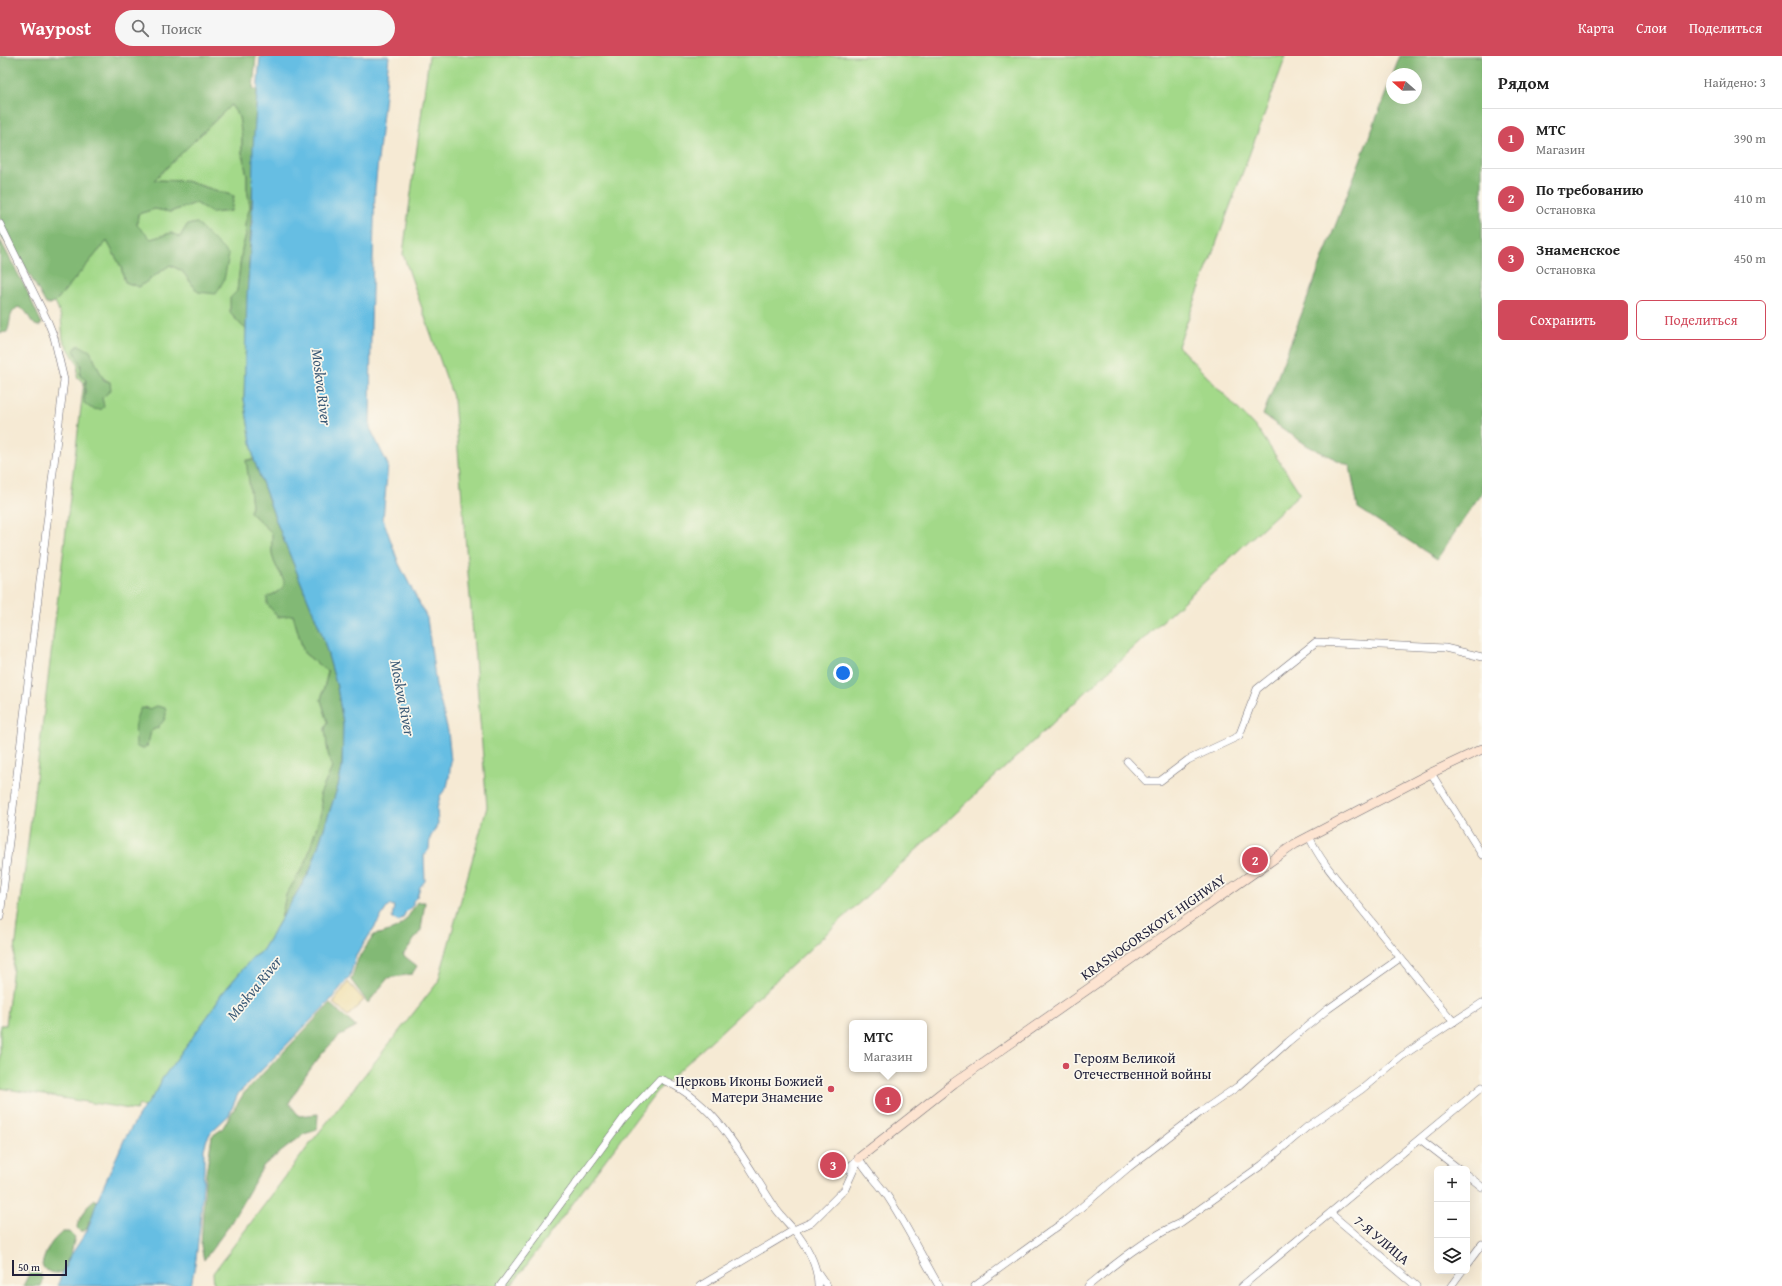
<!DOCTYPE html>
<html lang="ru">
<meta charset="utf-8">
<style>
body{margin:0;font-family:"Gentium Book Plus",serif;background:#f6f6f6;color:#222}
.controls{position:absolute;right:12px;bottom:12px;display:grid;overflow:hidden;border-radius:6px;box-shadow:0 4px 16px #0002}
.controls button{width:36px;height:36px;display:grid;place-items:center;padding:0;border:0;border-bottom:1px solid #e0e0e0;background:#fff;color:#222;font:20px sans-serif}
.compass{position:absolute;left:1386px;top:12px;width:36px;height:36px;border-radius:50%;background:#fff;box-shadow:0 4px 16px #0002;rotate:290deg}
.scale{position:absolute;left:12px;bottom:10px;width:55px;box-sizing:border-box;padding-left:4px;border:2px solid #22223b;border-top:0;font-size:11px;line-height:14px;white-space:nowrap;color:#22223b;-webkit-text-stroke:3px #fbf7ec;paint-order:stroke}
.you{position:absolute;left:843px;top:617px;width:14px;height:14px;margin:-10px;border:3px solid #fff;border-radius:50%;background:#1a73e8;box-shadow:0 0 0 6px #1a73e833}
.badge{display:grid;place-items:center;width:26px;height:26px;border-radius:50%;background:#d1495b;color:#fff;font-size:13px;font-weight:700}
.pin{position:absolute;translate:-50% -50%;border:2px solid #fff;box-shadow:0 1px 4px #0006}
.popup{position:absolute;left:849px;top:964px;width:78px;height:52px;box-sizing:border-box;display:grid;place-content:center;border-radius:6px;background:#fff;filter:drop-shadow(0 1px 3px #0005);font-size:13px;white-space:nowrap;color:#767676}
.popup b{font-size:15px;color:#222}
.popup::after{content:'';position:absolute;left:50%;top:100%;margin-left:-8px;border:8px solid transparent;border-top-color:#fff}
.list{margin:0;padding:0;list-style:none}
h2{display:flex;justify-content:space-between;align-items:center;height:52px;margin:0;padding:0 16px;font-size:17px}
h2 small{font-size:13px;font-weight:400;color:#767676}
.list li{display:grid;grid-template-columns:26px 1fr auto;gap:12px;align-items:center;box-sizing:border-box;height:60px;padding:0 16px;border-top:1px solid #e0e0e0}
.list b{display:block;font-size:15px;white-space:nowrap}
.list p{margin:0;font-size:13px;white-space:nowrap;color:#767676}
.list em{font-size:13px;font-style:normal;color:#767676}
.actions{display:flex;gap:8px;padding:12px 16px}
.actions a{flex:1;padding:9px 0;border:1px solid #d1495b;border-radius:6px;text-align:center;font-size:14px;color:#d1495b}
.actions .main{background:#d1495b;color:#fff}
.icon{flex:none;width:22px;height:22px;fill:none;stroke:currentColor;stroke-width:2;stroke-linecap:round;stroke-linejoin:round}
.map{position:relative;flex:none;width:1482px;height:1230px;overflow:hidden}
header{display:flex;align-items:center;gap:24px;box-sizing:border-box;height:56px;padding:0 20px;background:#d1495b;color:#fff}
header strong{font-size:19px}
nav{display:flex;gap:22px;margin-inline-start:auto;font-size:14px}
.search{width:280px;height:36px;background:#f6f6f6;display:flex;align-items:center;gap:10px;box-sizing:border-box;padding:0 14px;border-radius:22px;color:#767676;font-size:15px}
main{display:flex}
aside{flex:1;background:#fff}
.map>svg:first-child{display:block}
.green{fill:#a3d989;stroke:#627e62;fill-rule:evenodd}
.forest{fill:#82b975;stroke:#526e58}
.sand{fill:#eeda9e;stroke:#887e6c}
.water{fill:#66bee3;stroke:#44708f}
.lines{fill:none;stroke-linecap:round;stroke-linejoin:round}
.street-casing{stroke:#6c6871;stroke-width:8}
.secondary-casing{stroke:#6c6871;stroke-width:10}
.street{stroke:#fff;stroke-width:7}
.secondary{stroke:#fde4d1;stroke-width:9}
.poi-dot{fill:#d1495b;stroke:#fbf7ec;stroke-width:1.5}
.labels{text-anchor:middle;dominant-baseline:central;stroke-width:3.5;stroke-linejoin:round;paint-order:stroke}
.street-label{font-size:14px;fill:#22223b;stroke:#fbf7ec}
.poi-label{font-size:14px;fill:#22223b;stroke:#fbf7ec;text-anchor:start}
.water-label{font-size:15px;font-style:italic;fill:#3a5976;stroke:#fbf7ec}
</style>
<header>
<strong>Waypost</strong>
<div class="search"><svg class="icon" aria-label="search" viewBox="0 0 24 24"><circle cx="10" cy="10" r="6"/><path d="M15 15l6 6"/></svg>Поиск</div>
<nav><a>Карта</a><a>Слои</a><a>Поделиться</a></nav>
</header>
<main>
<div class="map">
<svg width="1482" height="1230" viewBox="0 0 1482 1230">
<rect width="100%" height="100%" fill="#fbf7ec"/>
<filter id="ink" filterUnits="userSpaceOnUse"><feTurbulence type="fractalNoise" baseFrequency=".025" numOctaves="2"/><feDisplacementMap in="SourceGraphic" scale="8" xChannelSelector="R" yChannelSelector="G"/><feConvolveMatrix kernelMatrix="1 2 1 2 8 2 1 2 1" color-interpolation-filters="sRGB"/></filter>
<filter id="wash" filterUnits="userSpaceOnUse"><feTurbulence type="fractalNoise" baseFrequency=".012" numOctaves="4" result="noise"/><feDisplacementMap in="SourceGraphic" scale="16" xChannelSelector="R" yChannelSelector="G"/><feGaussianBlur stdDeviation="0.9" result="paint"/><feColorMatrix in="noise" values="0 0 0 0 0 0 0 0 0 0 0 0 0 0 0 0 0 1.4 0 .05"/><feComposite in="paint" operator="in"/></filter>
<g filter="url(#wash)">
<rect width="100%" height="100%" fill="#f6ead4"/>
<path class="green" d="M 429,0 L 1286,0 L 1178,290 L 1260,376 L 1300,437 L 656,1036 L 511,1230 L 214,1230 L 213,1217 L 313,1084 L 438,926 L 487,751 L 454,344 L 403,198 Z
M 231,49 L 239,61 L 242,81 L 242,97 L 247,120 L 247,132 L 250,151 L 245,168 L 246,179 L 242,193 L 237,235 L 230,257 L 246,274 L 244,343 L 254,404 L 247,404 L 252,449 L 250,456 L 273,477 C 272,485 271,495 273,502 C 279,523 298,528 267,541 L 293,559 L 304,597 L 328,616 L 321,644 L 328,666 L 325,673 L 328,697 L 332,712 L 320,738 L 322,753 L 306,806 L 286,839 L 281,863 L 262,895 L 253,901 L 221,939 L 210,957 L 162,1023 L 157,1035 L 144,1051 L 139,1049 L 136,1054 L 0,1032 L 0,969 L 6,969 L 84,326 L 77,321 L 78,308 L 63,284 L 61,261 L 55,246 L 107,185 L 121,211 L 125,226 L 139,231 L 170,209 L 182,215 L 198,236 L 229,199 L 197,167 L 187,169 L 180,181 L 171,177 L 151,183 L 137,169 L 138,158 L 155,153 L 170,156 L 196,147 L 212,157 L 231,155 L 234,140 L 186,125 L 154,124 ZM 94,302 C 95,311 101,323 110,326 L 101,342 L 84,343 L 86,324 L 80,320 L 81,309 ZM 145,651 L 149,653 L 159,671 L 151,675 L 147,691 Z"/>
<path class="forest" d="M 0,0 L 256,0 L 253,33 L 257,33 L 246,274 L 230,257 L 230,242 L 237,235 L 242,193 L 246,179 L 245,168 L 250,151 L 247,132 L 247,119 L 242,97 L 242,81 L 239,61 L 231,49 L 154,124 L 186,125 L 234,140 L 231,155 L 212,157 L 196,147 L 170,156 L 155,153 L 138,158 L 137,169 L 151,183 L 171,177 L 180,181 L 187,169 L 197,167 L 229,199 L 224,224 L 216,238 L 198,236 L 182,215 L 170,209 L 139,231 L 125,226 L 121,211 L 107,185 L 55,246 L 50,248 L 46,248 L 19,200 L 0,179 Z
M 1400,0 L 1482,0 L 1482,436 L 1437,503 L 1358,452 L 1350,410 L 1308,390 L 1263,359 L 1392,21 L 1392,42 L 1416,42 L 1416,18 L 1393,18 Z
M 0,184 L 26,233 L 42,268 L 38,270 L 35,269 C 28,263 28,253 18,251 C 7,259 12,265 7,276 L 0,277 Z
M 79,289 L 90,295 L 102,320 L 104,324 L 110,326 L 111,334 L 102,342 L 104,350 L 102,353 C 94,355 90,352 84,347 L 86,324 L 80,320 L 81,309 L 74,295 L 76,291 Z
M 246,404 L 254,404 L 278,470 L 322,578 L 337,631 L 343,667 L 342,712 L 338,730 L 310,815 L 281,863 L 286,839 L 306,806 L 322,753 L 320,738 L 332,712 L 328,697 L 325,673 L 328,666 L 321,644 L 328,616 L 304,597 L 293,559 L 278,561 L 267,548 L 267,541 C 298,528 279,523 273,502 C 271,495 272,485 272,477 L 250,456 L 252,449 Z
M 157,650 L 165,652 C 169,663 160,670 151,675 C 149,683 147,699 136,690 C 136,678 133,663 141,652 L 149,653 Z
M 417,846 L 425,846 L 421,874 L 403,899 L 417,910 L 412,918 L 388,922 L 368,947 L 351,924 L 358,903 L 374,879 C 401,873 403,870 417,846 Z
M 330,948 L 356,971 C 329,980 303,1023 289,1047 L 299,1060 L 318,1058 L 317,1074 L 304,1078 L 264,1109 L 229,1170 L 204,1204 L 201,1190 L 205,1124 L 212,1080 L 222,1073 L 244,1037 Z
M 95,1143 L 97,1145 L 93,1164 L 89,1165 L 87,1173 L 83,1175 L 80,1175 L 77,1172 C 77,1164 85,1159 87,1150 Z
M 63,1176 L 70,1176 L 75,1181 L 71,1197 L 62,1216 C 55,1219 45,1216 42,1209 C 45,1196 51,1184 63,1176 Z
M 34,1215 L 40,1217 L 42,1223 L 41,1230 L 23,1230 L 30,1216 Z"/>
<path class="sand" d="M 348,926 L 364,944 L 348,960 L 333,947 Z"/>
<path class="water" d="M 260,0 L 389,0 L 375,133 L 371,270 L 370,372 L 388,409 L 383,463 L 399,508 L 427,562 L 436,629 L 448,675 L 451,705 L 449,722 L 447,731 L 440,740 L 437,753 L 438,768 L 430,782 L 429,793 L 424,800 L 425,825 L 420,831 L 417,841 L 413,845 L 413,849 L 405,857 L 403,862 L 399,866 L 392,862 L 394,850 L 390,849 L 386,853 L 356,900 L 350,920 L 329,946 L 238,1038 L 229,1059 L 211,1076 L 207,1083 L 204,1093 L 204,1114 L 200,1169 L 196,1203 L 191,1230 L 57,1230 L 69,1202 L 87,1175 L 99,1140 L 125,1082 L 144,1051 L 157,1035 L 162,1023 L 210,957 L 221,939 L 253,901 L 262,895 L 310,815 L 338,730 L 342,712 L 343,667 L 337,631 L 322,578 L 278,470 L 254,404 L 244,343 L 247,239 L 252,168 L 253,91 Z"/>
</g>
<g filter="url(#ink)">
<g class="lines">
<defs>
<path id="street" d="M 0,168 L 48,266 L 54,281 L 64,324 L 0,861
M 1127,705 L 1146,725 L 1160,725 L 1188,704 L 1239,680 L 1257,633 L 1316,586 L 1445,592 L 1482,601
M 1431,717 L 1482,799
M 1309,780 C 1321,808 1344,831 1363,855 C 1393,892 1422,930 1454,966
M 1420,1083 L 1459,1113
M 859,1102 C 866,1116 879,1127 888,1141 C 907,1170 922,1201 939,1230
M 847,1113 L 856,1105
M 1467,1119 L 1482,1131
M 1330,1157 L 1416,1230
M 1467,1208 L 1482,1188
M 818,1217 L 827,1230
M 500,1230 L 623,1063 L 660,1023 C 717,1044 744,1106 776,1153 C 781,1160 788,1167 794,1174 L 812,1166 L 845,1133 L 859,1102
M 700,1230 L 794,1174 C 807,1190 818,1209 818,1230
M 975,1230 L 1065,1165 L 1129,1111 L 1202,1055 L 1237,1031 L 1288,986 L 1328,953 L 1400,902
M 1088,1230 C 1116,1207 1147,1182 1180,1167 L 1262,1109 L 1307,1071 L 1362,1033 L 1402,1000 L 1482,947
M 1242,1230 L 1482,1031
M 1451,1230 L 1462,1215"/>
<path id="secondary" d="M 859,1102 L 954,1027 L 1295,788 L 1431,717 L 1482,693"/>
</defs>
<use href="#street" class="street-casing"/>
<use href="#secondary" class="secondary-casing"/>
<use href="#street" class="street"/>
<use href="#secondary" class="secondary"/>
</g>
</g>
<g class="poi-dot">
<circle cx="1066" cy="1010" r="4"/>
<circle cx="831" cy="1033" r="4"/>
</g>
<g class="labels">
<g class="street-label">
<text transform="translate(1153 871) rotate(-35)">KRASNOGORSKOYE HIGHWAY</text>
<text transform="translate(1382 1184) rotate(40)">7-Я УЛИЦА</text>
</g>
<g class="poi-label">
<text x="1074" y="1002">Героям Великой<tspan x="1074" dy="16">Отечественной войны</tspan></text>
<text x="823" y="1025" text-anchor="end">Церковь Иконы Божией<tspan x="823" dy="16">Матери Знамение</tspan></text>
</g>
<g class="water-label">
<text transform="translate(322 331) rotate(83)">Moskva River</text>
<text transform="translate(403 642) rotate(79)">Moskva River</text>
<text transform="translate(254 932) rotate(-51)">Moskva River</text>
</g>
</g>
</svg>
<div class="controls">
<button>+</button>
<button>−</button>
<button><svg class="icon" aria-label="layers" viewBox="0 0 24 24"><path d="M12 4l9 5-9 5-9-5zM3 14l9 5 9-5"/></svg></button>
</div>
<svg class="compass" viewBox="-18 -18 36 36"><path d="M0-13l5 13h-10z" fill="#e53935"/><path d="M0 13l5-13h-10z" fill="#767676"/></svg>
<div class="scale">50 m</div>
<div class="you"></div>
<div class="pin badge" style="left:888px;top:1044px">1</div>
<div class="popup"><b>МТС</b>Магазин</div>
<div class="pin badge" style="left:1255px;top:804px">2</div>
<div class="pin badge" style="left:833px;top:1109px">3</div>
</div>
<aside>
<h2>Рядом<small>Найдено: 3</small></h2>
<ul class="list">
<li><span class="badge">1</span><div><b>МТС</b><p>Магазин</p></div><em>390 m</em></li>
<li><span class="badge">2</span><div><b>По требованию</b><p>Остановка</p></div><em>410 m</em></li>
<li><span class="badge">3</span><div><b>Знаменское</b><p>Остановка</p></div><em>450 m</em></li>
</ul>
<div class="actions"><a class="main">Сохранить</a><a>Поделиться</a></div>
</aside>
</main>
